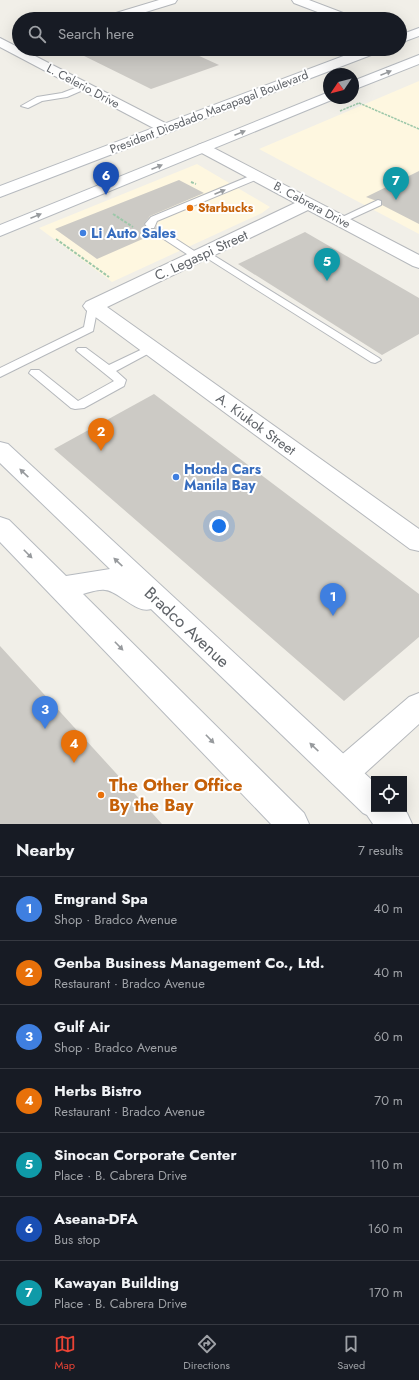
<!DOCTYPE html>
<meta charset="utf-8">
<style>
body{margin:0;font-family:Jost,sans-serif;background:#20242c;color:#f1f3f6}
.controls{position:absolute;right:12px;bottom:12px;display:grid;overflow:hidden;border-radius:0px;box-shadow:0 4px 16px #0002}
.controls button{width:36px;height:36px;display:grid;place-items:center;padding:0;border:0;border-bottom:1px solid #363941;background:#171b24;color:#f1f3f6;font:20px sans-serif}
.compass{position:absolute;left:323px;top:68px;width:36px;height:36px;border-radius:50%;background:#171b24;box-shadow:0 4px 16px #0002;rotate:235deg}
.you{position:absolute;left:219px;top:526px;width:14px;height:14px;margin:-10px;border:3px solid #fff;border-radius:50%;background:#1a73e8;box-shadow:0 0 0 6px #1a73e833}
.badge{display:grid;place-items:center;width:26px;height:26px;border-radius:50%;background:#ea4335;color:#fff;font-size:13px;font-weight:700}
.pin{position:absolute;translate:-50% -33px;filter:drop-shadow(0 1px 2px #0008)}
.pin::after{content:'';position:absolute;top:21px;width:14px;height:12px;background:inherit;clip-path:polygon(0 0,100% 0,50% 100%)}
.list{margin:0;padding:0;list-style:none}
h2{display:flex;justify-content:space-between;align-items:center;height:52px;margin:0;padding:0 16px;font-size:17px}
h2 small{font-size:13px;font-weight:400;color:#9ea1a6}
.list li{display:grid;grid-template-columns:26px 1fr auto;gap:12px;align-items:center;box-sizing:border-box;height:64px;padding:0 16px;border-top:1px solid #363941}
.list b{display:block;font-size:15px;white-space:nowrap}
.list p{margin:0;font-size:13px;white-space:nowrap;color:#9ea1a6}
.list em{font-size:13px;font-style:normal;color:#9ea1a6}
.icon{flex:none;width:22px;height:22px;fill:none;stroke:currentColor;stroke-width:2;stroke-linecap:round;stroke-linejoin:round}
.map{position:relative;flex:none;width:419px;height:824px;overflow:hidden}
.search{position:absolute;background:#171b24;box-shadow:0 4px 16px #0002;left:12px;right:12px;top:12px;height:44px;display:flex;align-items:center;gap:10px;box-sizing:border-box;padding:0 14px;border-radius:22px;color:#9ea1a6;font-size:15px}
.sheet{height:500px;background:#171b24}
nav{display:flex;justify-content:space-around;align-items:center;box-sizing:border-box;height:56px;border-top:1px solid #363941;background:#171b24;font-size:11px;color:#9ea1a6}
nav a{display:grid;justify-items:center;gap:2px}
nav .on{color:#ea4335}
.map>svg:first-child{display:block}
.commercial{fill:#fef7e0}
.building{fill:#cccac5}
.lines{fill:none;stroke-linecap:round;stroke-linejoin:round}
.lane-casing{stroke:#b5b8bc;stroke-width:2}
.street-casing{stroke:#b5b8bc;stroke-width:2}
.secondary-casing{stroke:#b6babf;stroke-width:2}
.path-far1{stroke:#9cc7a9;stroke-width:1.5;stroke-dasharray:2.5 1;stroke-linecap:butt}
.path{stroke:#9cc7a9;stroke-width:2;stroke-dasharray:3 1.5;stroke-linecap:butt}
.lane{fill:#fff;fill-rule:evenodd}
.street{fill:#fff;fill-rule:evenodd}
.secondary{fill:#fff;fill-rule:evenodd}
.oneway{fill:#979a9d}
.food-dot{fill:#e8710a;stroke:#fff;stroke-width:1.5}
.shop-dot{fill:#3f7fe0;stroke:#fff;stroke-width:1.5}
.labels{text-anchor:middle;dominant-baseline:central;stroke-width:4;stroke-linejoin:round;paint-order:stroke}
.far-street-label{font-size:12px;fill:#5f6368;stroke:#fff}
.far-food-label{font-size:12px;font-weight:bold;fill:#c56008;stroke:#fff;text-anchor:start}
.shop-label{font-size:14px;font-weight:bold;fill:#366cbe;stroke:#fff;text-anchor:start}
.street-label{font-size:14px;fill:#5f6368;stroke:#fff}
.near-street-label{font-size:17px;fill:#5f6368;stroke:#fff}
.near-food-label{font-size:17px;font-weight:bold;fill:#c56008;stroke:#fff;text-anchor:start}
</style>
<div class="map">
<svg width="419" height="824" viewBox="0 0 419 824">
<rect width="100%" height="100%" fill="#f1efe8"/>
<path class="commercial" d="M 419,81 L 419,234 L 259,149 Z
M 197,164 L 270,207 L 262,213 L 112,282 L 39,228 Z"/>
<path class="building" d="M 70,49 L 184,49 L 219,65 L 151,89 Z
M 419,171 L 419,224 L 382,205 L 381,200 L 374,200 L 366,197 Z
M 179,180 L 204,193 L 150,216 L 144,224 L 147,229 L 154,230 L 157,225 L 162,228 L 156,229 L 152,232 L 154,234 L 97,259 L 55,229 Z
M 305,232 L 419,298 L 419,334 L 382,355 L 238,264 Z
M 154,394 L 419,594 L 419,637 L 344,701 L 54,449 Z
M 0,646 L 135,794 L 162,824 L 0,824 Z"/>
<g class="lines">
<defs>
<path id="lane" d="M 83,85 L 90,87 L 67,97 L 42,101 L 28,108 L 21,106 L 37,97 L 62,93 Z
M 257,173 L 260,174 L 260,178 L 157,221 L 154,228 L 148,228 L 145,224 L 151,217 Z
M 378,200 L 381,201 L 381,205 L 344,222 L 338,222 L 336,220 Z
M 159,229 L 162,230 L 202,256 L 201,258 L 193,258 L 156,234 L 154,232 L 156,230 Z
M 205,250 L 379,358 L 381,360 L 375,363 L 371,362 L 202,255 L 200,253 Z
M 93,303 L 98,306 L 93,331 L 0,377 L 0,368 L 84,327 L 88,306 Z
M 151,345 L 155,346 L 157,348 L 155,350 L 116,371 L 126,380 L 124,386 L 84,408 L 75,409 L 71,408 L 29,373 L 31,370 L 39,370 L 78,401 L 114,381 L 78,352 L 76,350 L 78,348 L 86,348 L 109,365 Z"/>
<path id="street" d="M 159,0 L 177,0 L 175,3 L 123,19 L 104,19 L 106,16 Z
M 292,0 L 309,0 L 351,16 L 353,19 L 336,19 L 294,3 Z
M 0,38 L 171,126 L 174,129 L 171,132 L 161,132 L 0,47 Z
M 204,143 L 419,255 L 419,268 L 413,266 L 308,210 L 107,307 L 419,529 L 419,551 L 410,549 L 86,310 L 83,306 L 86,302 L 295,203 L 198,151 L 196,148 L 198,145 Z
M 419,693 L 419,724 L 354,783 L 343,787 L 332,783 L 328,773 L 332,763 L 409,697 Z"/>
<path id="secondary" d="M 419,28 L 419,36 L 400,43 L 400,35 Z
M 362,49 L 381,49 L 379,52 L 0,197 L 0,186 Z
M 419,55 L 419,64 L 353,90 L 353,81 Z
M 329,92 L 329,98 L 334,99 L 0,236 L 0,225 Z
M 0,442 L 8,444 L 374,782 L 374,809 L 403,809 L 407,813 L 412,824 L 373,824 L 367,815 L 363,813 L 151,609 C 136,614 119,591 105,590 C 99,589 90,592 83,594 L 304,813 L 309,824 L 271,824 L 0,542 L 0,517 L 9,520 L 66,576 L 110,569 L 0,463 Z"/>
</defs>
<use href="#lane" class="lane-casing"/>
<use href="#street" class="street-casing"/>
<use href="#secondary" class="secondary-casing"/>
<path class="path-far1" d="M 359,103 L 419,129
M 340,111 L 359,103"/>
<path class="path" d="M 191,182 L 196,184
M 113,214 L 133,227
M 56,239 L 109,277"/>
<use href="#lane" class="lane"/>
<use href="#street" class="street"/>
<use href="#secondary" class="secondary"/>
</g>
<defs><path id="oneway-solid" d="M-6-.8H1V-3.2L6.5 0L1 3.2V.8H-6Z"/></defs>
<g class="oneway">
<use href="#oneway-solid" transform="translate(386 73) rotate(-22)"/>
<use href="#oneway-solid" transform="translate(240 133) rotate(-22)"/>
<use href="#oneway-solid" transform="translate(157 167) rotate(-22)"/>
<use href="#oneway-solid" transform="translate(220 192) rotate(-23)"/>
<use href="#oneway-solid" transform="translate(36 216) rotate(-22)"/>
<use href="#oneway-solid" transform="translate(24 473) rotate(-137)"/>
<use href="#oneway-solid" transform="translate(28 554) rotate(45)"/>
<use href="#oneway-solid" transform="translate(118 562) rotate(-137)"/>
<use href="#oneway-solid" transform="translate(119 646) rotate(46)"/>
<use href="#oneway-solid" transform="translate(210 739) rotate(46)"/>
<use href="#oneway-solid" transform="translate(314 747) rotate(-137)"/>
</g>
<g class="food-dot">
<circle cx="190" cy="208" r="4"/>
<circle cx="101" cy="795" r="4"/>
</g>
<g class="shop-dot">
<circle cx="83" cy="233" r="4"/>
<circle cx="176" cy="477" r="4"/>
</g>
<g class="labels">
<g class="far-street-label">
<text transform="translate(83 86) rotate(28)">L. Celerio Drive</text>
<text transform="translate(209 112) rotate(-21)">President Diosdado Macapagal Boulevard</text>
<text transform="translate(312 205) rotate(28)">B. Cabrera Drive</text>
</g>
<g class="far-food-label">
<text x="198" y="208">Starbucks</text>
</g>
<g class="shop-label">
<text x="91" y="233">Li Auto Sales</text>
<text x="184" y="469">Honda Cars<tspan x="184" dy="16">Manila Bay</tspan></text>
</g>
<g class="street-label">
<text transform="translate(201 255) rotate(-25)">C. Legaspi Street</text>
<text transform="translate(256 424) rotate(36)">A. Kiukok Street</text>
</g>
<g class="near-street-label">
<text transform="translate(187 627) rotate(43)">Bradco Avenue</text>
</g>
<g class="near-food-label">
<text x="109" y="785">The Other Office<tspan x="109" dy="20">By the Bay</tspan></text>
</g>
</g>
</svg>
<div class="controls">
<button><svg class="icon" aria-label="locate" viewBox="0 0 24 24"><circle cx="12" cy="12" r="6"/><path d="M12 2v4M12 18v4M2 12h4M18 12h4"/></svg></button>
</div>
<svg class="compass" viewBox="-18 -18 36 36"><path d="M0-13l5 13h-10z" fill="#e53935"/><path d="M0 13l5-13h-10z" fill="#9ea1a6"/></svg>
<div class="you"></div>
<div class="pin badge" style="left:333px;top:616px;background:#3f7fe0">1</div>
<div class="pin badge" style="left:101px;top:451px;background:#e8710a">2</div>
<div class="pin badge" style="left:45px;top:729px;background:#3f7fe0">3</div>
<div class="pin badge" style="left:74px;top:763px;background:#e8710a">4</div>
<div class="pin badge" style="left:327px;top:281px;background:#0f9aa8">5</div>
<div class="pin badge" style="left:106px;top:195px;background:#1a4fb4">6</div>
<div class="pin badge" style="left:396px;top:200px;background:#0f9aa8">7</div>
<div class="search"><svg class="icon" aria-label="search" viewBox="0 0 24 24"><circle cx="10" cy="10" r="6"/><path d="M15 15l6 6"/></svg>Search here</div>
</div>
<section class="sheet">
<h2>Nearby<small>7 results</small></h2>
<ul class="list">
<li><span class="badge" style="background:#3f7fe0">1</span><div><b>Emgrand Spa</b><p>Shop · Bradco Avenue</p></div><em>40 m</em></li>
<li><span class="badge" style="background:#e8710a">2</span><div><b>Genba Business Management Co., Ltd.</b><p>Restaurant · Bradco Avenue</p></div><em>40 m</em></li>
<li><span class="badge" style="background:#3f7fe0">3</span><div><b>Gulf Air</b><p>Shop · Bradco Avenue</p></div><em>60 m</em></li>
<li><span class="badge" style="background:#e8710a">4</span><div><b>Herbs Bistro</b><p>Restaurant · Bradco Avenue</p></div><em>70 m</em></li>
<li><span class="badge" style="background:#0f9aa8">5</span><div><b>Sinocan Corporate Center</b><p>Place · B. Cabrera Drive</p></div><em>110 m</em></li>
<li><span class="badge" style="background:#1a4fb4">6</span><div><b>Aseana-DFA</b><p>Bus stop</p></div><em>160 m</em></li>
<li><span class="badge" style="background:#0f9aa8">7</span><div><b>Kawayan Building</b><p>Place · B. Cabrera Drive</p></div><em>170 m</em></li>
</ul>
</section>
<nav>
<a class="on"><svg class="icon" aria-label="map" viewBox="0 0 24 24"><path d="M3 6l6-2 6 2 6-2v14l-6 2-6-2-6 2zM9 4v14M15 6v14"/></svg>Map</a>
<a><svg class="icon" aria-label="directions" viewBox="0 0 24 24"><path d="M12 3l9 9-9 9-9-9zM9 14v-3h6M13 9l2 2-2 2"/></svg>Directions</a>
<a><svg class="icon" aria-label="saved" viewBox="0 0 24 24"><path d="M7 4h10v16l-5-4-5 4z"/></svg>Saved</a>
</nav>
